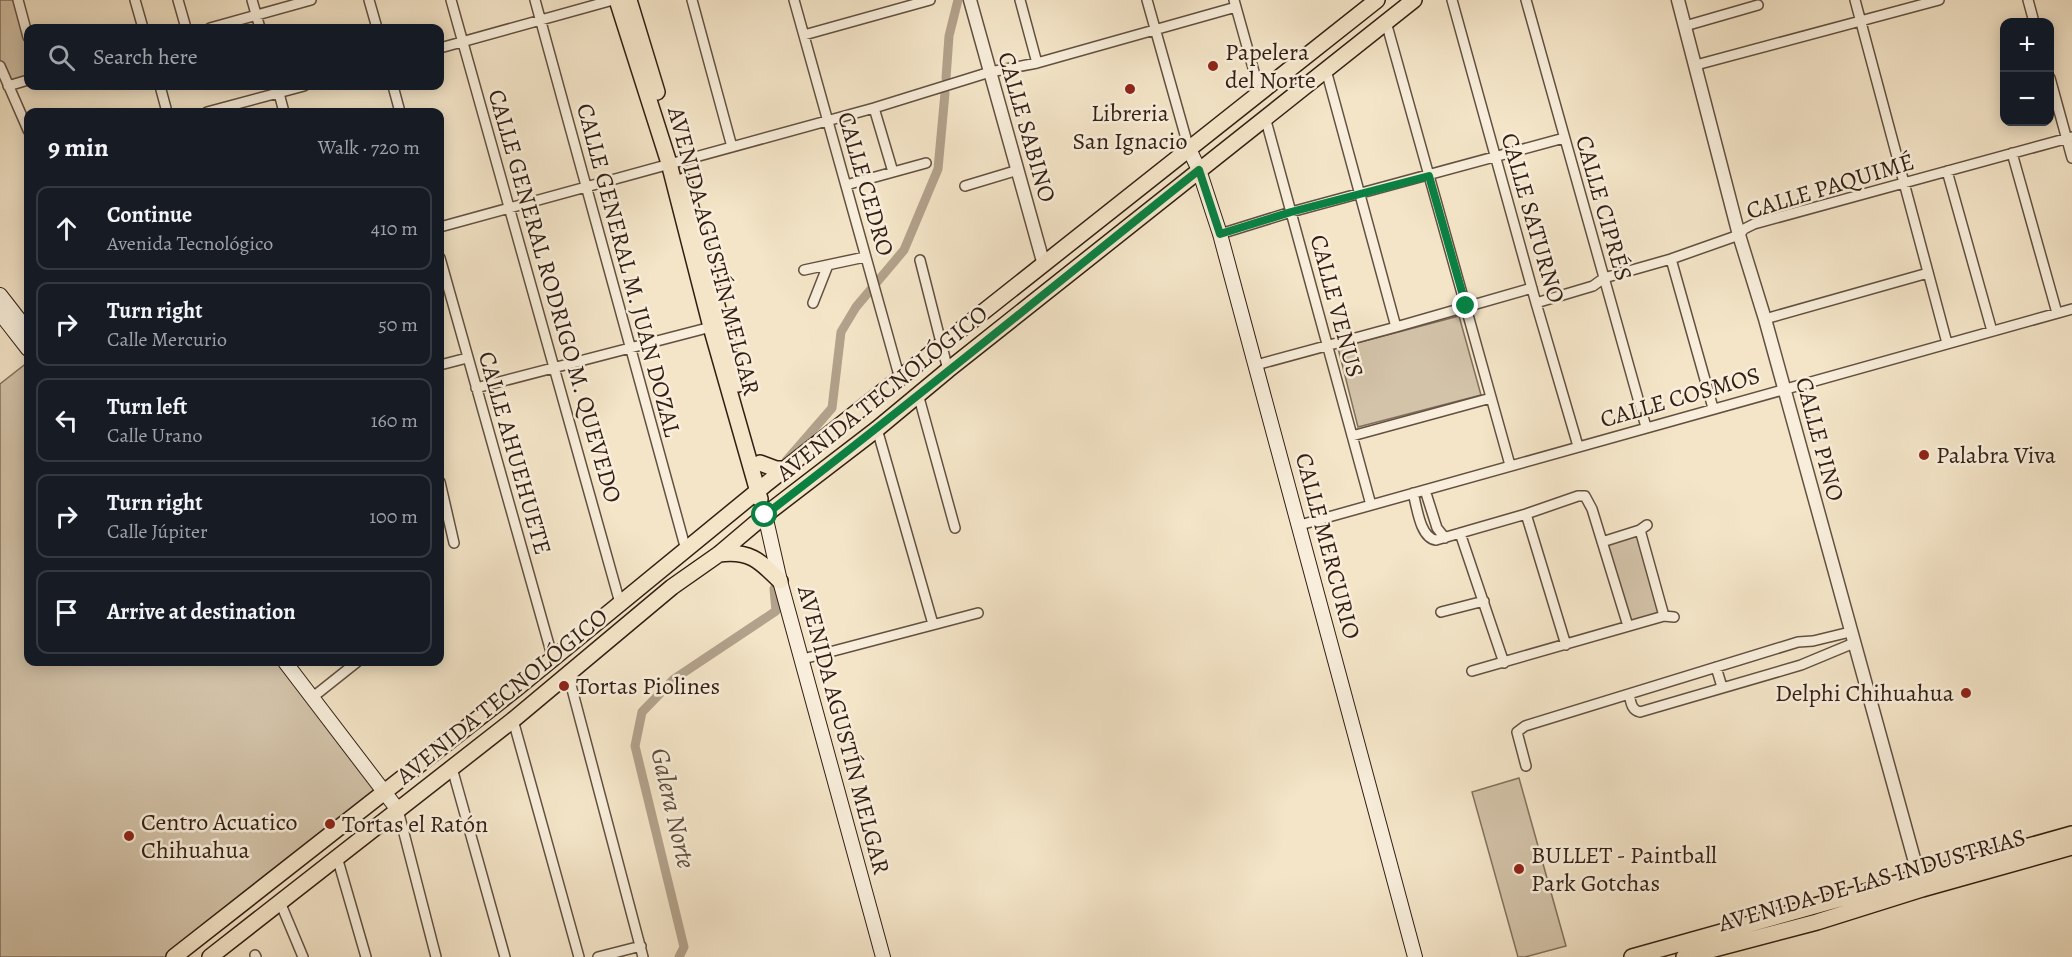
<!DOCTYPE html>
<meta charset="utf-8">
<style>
body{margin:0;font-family:Alegreya,serif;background:#242831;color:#f1f3f6}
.controls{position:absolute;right:18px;top:18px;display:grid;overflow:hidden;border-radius:12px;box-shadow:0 3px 15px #0003}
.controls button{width:54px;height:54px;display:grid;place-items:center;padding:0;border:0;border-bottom:2px solid #363941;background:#171b24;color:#f1f3f6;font:30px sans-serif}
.stop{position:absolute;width:18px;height:18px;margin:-14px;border:4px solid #0b8043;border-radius:50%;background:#fff}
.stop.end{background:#0b8043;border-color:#fff;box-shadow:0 2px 6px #0008}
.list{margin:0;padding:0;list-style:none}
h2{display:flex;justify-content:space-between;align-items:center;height:78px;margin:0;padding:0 24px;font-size:26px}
h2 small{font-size:20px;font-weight:400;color:#9ea1a6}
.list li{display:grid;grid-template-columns:39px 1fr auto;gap:18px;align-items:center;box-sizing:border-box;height:84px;margin:0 12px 12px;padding:0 12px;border:2px solid #363941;border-radius:12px}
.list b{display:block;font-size:22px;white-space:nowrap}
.list p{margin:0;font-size:20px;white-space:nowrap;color:#9ea1a6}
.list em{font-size:20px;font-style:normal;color:#9ea1a6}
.icon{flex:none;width:33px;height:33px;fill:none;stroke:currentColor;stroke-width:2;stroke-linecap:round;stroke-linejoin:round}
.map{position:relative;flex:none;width:2072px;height:957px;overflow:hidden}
.search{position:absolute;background:#171b24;box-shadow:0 3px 15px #0003;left:24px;top:24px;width:420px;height:66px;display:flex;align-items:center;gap:15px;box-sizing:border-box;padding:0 21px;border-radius:12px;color:#9ea1a6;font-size:22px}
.panel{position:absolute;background:#171b24;box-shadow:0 3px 15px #0003;left:24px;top:108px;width:420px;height:558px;border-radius:12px}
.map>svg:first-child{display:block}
.green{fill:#d3c3a9;stroke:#82705e;stroke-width:1.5}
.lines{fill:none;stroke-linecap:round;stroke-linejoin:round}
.canal{stroke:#b2a18b;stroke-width:9}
.minor-casing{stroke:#625041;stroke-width:12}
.tertiary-casing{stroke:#625041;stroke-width:15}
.secondary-casing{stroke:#321e14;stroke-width:16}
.primary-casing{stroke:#321e14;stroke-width:18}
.minor{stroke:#f8eedb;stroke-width:9}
.tertiary{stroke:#f8eedb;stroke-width:12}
.secondary{stroke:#f8eedb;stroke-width:14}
.primary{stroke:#f4e5c8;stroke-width:15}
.route{stroke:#0b8043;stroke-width:8}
.poi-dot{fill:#8f2418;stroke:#f8eedb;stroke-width:2}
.labels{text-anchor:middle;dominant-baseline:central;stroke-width:5;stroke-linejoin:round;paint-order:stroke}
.poi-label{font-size:24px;fill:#321e14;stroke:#f8eedb;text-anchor:start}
.street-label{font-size:24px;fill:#321e14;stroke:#f8eedb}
.water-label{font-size:26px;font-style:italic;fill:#5f4c3e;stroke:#f8eedb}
</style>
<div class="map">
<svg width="2072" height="957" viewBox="0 0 2072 957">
<rect width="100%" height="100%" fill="#f4e5c8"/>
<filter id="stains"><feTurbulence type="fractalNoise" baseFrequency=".00333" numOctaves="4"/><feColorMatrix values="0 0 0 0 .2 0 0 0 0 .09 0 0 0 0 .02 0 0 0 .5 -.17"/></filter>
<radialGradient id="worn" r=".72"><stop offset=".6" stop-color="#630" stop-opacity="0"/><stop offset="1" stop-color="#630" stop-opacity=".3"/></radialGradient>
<path class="green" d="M 0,0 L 18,0 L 28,37 L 28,80 L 8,86 L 0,66 Z
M 1459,316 L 1481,395 L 1358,427 L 1338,348 Z
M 28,362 L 28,662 L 285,662 L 385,791 L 175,957 L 0,957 L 0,384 Z
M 1640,530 L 1664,616 L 1628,626 L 1602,542 Z
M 1519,778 L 1566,946 L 1525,957 L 1518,957 L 1472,792 Z"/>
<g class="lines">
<path class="canal" d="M 946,78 L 949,36 L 958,0
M 786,461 L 832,408 L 841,332 L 856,307 L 904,250 L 938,169 L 945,93
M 679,957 L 684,947 L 635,746 L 642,712 L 674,679 L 776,611 L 774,589"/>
<defs>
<path id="minor" d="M 18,0 L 28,37
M 135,0 L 143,28
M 178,0 L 186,28
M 252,0 L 260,28
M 369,0 L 377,28
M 451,0 L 620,603
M 535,0 L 686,550
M 692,0 L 732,147
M 794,0 L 900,379
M 1020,0 L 1037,63
M 1147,0 L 1189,149
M 1234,0 L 1260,93
M 1452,0 L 1536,303 L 1578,446
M 1526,0 L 1646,427
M 1855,0 L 1947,343
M 2028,0 L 2034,22
M 1386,22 L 1510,465
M 1685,26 L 1758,5
M 210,28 L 311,0
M 804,35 L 930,0
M 440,48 L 613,0
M 1696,65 L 1939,0
M 0,66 L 28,130
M 1326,70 L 1396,327
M 2050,78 L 2072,158
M 8,86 L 28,80
M 160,86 L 167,112
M 277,86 L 284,112
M 393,86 L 400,112
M 874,108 L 893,172
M 207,112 L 304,86
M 1265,117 L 1371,505
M 2012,153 L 2057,313
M 1947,171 L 1992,331
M 846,185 L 926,163
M 965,186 L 1018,170
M 440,227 L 874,108 L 990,72 L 1037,63 L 1236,7
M 1220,234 L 1291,212 L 1564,138
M 440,258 L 553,659
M 1671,259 L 1713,408
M 920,260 L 948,370
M 804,270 L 865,257
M 813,303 L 828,265
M 1536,303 L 1593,286 L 1604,278 L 1671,259 L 1739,235 L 1744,229 L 1754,224 L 2072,137
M 1765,319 L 1928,273
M 440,365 L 467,358
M 1256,365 L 1396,327 L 1532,288
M 476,388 L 711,327
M 918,394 L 955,528
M 877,429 L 933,624
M 1352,436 L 1491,398
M 440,482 L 454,543
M 1425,490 L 1437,528 L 1445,538
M 1413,493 C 1417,507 1420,538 1436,540 L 1526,514 L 1578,496 L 1585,496 L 1592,509 L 1628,626
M 1526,514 L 1566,645
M 1300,525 L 2072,309
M 1640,530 L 1664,616
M 1460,533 L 1504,663
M 1602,542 L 1640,530 L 1647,525
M 1441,612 L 1484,601
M 803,659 L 978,613
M 1716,667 L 1722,687
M 1472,671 L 1664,616 L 1674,617
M 568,674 L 643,957
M 1629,694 C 1631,702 1631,710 1640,712 L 1801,665 L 1854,643
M 313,697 L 357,662
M 513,720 L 579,957
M 1526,766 L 1517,732 L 1525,726 L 1798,642 L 1813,641 L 1850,632
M 452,768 L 505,957
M 398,810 L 436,957
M 337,857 L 366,957
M 280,902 L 303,957
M 255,955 L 256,957
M 598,957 L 641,946"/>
<path id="tertiary" d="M 970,0 L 1044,265
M 1678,0 L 1739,235 L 1765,319 L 1921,884"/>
<path id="secondary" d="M 1189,149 L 1199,170 L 1220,234 L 1415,957
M 0,295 L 28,331
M 0,313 L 28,349
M 765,515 L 780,581 L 883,957
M 285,662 L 398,810"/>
<path id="primary" d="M 617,0 L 669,163 L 711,327 L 760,499
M 629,0 L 657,92
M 684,181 L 738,384
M 760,463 L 776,469 L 785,469
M 719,554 C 750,550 760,561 780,581
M 174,957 L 517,688 L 766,484 L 1377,0
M 210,957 L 513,720 L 672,587 L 719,554 L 765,515 L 877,429 L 948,370 L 1414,0
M 1632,957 L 2072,834
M 1684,957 L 1817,922 L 1922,889 L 2072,847"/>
</defs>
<use href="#minor" class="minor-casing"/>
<use href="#tertiary" class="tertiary-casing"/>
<use href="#secondary" class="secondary-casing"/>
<use href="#primary" class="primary-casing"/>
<use href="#minor" class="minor"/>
<use href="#tertiary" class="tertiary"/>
<use href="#secondary" class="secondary"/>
<use href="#primary" class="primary"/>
</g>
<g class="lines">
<path class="route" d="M 765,515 C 912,403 1054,285 1199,170 L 1220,234 L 1291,212 L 1429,176 L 1466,306"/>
</g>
<g class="poi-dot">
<circle cx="1213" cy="66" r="6"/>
<circle cx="1130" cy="89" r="6"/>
<circle cx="1924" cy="455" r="6"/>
<circle cx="564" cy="686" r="6"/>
<circle cx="1966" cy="693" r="6"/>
<circle cx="330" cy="824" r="6"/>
<circle cx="129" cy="836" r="6"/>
<circle cx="1519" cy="869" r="6"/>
</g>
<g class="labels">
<g class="poi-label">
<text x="1225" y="52">Papelera<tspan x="1225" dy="28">del Norte</tspan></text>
<text x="1130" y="113" text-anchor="middle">Libreria<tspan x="1130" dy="28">San Ignacio</tspan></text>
<text x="1936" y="455">Palabra Viva</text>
<text x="576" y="686">Tortas Piolines</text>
<text x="1954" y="693" text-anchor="end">Delphi Chihuahua</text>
<text x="141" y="822">Centro Acuatico<tspan x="141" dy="28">Chihuahua</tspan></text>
<text x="342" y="824">Tortas el Ratón</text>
<text x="1531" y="855">BULLET - Paintball<tspan x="1531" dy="28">Park Gotchas</tspan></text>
</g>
<g class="street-label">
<text transform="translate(1027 127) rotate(74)">CALLE SABINO</text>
<text transform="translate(866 184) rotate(74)">CALLE CEDRO</text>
<text transform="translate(1830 186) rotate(-17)">CALLE PAQUIMÉ</text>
<text transform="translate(1604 208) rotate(74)">CALLE CIPRÉS</text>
<text transform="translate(1533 218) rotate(74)">CALLE SATURNO</text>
<text transform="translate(714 251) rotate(75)">AVENIDA AGUSTÍN MELGAR</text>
<text transform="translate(629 270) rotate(75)">CALLE GENERAL M. JUAN DOZAL</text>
<text transform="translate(555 296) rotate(74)">CALLE GENERAL RODRIGO M. QUEVEDO</text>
<text transform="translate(1337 306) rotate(75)">CALLE VENUS</text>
<text transform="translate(882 393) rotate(-39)">AVENIDA TECNOLÓGICO</text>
<text transform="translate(1680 397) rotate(-16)">CALLE COSMOS</text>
<text transform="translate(1820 439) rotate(75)">CALLE PINO</text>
<text transform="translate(515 453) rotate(74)">CALLE AHUEHUETE</text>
<text transform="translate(1328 546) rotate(75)">CALLE MERCURIO</text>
<text transform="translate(502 696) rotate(-39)">AVENIDA TECNOLÓGICO</text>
<text transform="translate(844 730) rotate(75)">AVENIDA AGUSTÍN MELGAR</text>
<text transform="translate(1872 880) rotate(-16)">AVENIDA DE LAS INDUSTRIAS</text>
</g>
<g class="water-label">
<text transform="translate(673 808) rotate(77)">Galera Norte</text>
</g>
</g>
<rect width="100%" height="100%" filter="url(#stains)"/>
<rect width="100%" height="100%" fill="url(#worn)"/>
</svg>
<div class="controls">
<button>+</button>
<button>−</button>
</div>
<div class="stop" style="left:765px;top:515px"></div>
<div class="stop end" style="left:1466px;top:306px"></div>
<div class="search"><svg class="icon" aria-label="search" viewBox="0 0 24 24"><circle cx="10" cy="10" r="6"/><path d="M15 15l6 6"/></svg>Search here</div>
<section class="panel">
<h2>9 min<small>Walk · 720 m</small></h2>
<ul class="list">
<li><svg class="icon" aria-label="ahead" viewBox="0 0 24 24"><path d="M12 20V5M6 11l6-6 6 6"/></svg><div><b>Continue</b><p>Avenida Tecnológico</p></div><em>410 m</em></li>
<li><svg class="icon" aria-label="right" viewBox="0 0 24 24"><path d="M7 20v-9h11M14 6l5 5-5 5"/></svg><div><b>Turn right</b><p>Calle Mercurio</p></div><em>50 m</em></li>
<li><svg class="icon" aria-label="left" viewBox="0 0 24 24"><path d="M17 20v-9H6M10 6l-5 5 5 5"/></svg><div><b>Turn left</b><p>Calle Urano</p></div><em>160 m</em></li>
<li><svg class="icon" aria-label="right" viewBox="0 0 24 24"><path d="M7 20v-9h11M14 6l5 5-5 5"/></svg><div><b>Turn right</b><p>Calle Júpiter</p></div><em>100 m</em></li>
<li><svg class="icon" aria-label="arrive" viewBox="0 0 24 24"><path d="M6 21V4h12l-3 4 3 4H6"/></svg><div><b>Arrive at destination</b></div></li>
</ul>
</section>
</div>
